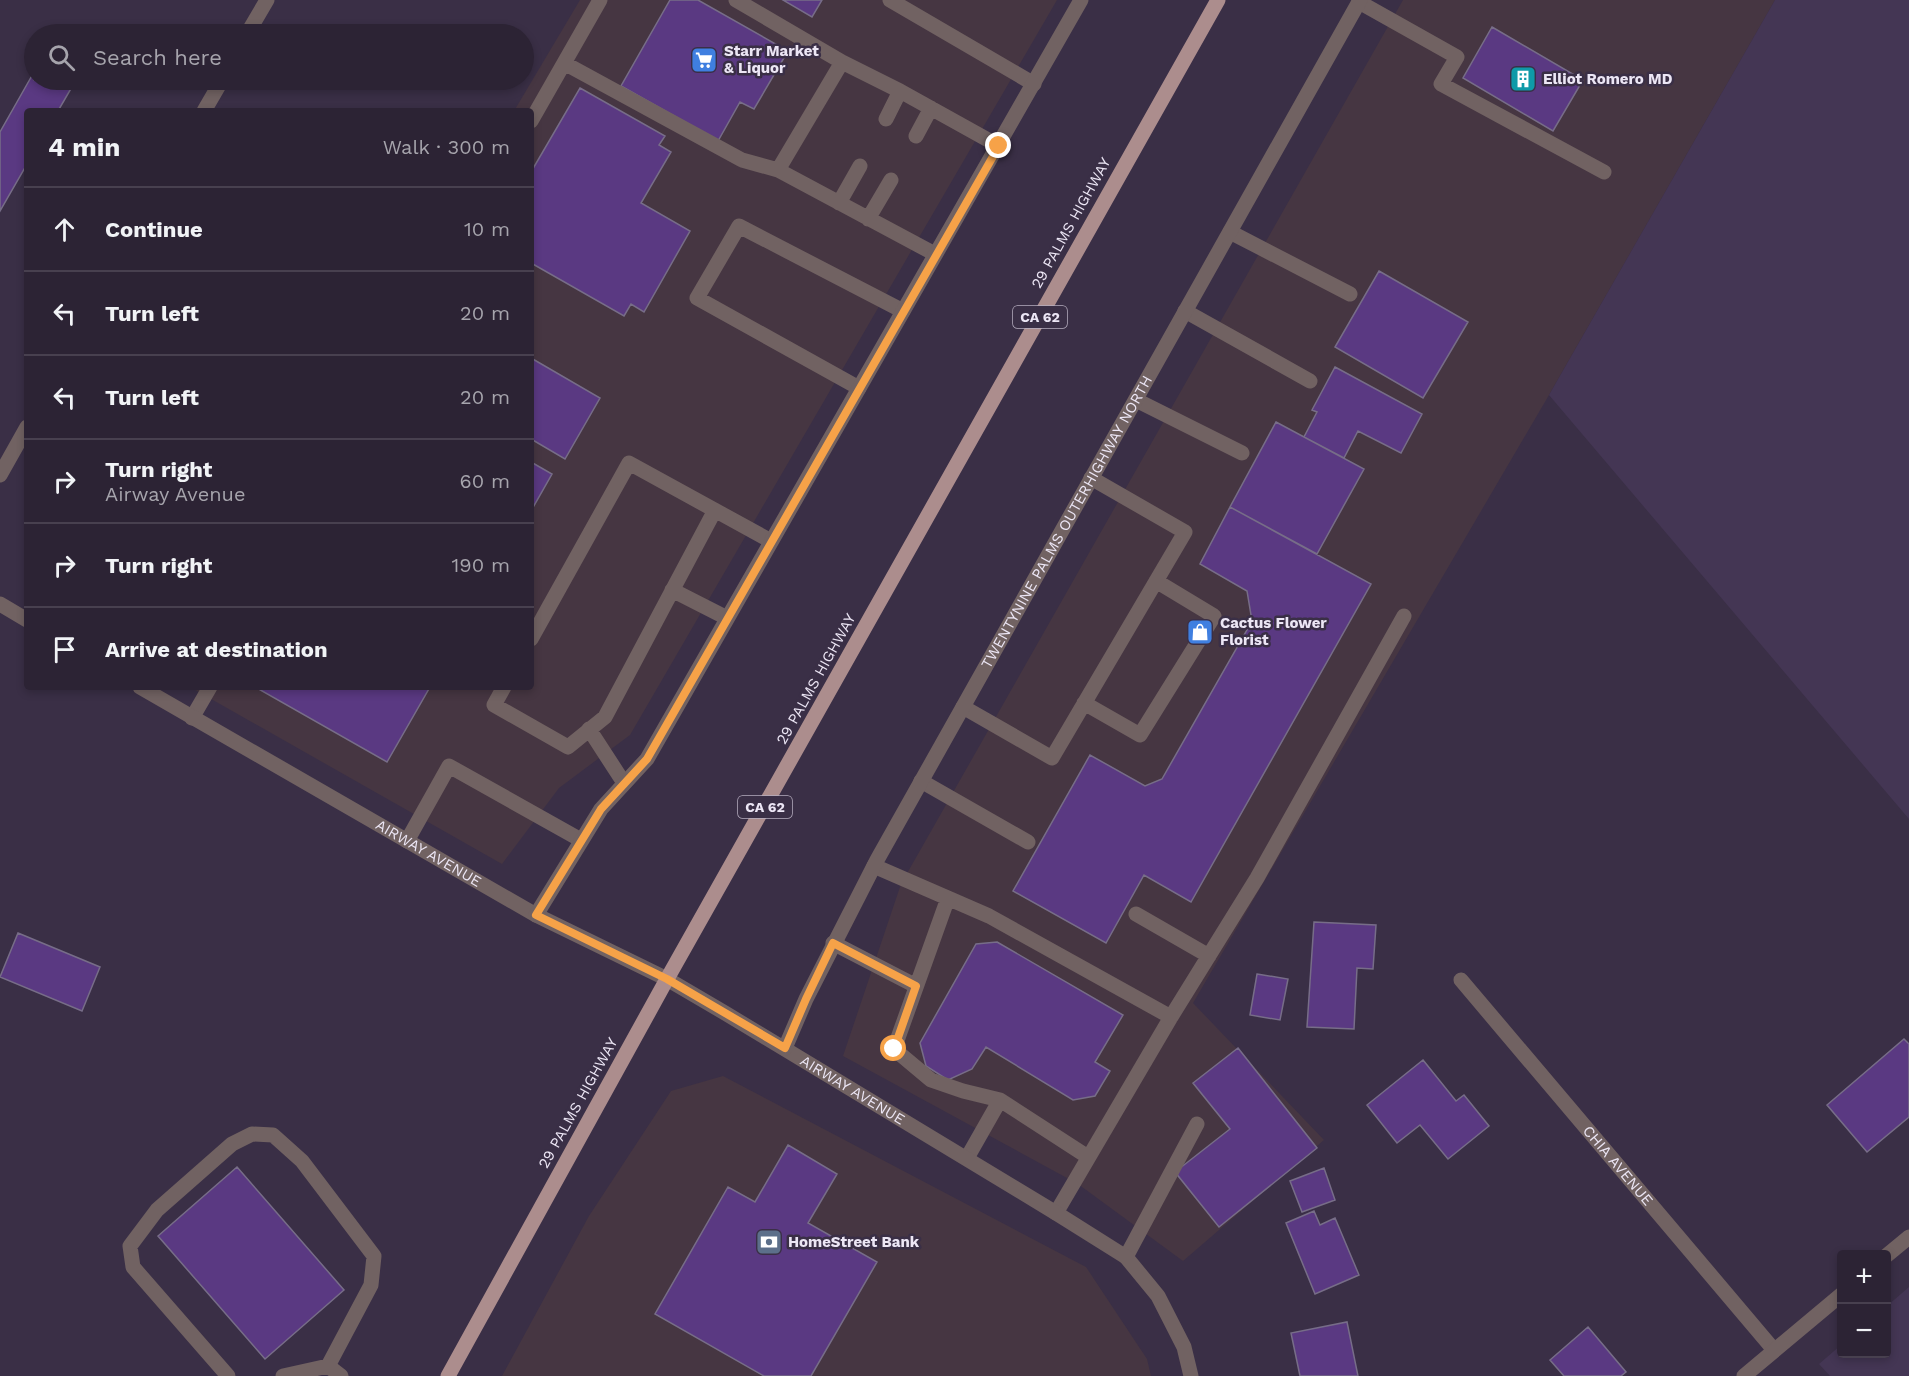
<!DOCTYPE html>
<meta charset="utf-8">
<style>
body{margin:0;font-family:"Work Sans",sans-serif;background:#382f40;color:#f1f3f6}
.controls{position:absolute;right:18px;bottom:18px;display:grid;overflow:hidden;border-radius:6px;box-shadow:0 3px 9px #0003}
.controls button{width:54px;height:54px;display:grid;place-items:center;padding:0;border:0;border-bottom:2px solid #48404f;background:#2c2334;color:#f1f3f6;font:30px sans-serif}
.stop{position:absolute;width:18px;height:18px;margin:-14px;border:4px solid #f6a248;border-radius:50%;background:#fff}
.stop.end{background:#f6a248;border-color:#fff;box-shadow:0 2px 6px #0008}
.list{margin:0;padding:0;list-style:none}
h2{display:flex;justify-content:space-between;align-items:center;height:78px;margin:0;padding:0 24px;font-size:26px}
h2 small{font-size:20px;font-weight:400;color:#a6a4ac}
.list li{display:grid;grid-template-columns:39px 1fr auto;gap:18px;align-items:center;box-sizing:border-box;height:84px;padding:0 24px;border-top:2px solid #48404f}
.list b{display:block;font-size:22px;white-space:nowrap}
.list p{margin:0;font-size:20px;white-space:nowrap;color:#a6a4ac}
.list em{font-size:20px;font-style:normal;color:#a6a4ac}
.icon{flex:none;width:33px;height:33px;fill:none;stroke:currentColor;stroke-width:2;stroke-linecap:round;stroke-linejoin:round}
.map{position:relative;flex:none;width:1909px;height:1376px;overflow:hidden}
.search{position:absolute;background:#2c2334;box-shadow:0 3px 9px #0003;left:24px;top:24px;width:510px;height:66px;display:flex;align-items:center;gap:15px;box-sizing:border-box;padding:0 21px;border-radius:33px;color:#a6a4ac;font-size:22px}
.panel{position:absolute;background:#2c2334;box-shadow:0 3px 9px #0003;left:24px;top:108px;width:510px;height:582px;border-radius:6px}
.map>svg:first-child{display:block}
.commercial{fill:#463642}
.built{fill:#443654}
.building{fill:#5a3982;stroke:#776d88;stroke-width:1.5}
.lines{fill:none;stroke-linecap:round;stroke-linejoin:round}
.lane{stroke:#716262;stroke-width:15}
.street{stroke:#716262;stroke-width:15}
.primary{stroke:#ac8d8d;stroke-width:15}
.route{stroke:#f6a248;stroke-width:8}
.labels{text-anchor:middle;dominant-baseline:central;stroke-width:5;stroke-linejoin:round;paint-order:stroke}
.shield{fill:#3a2f46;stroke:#b7afc0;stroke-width:1.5}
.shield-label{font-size:14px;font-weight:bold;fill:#ece6f5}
.poi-label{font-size:15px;font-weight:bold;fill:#ece6f5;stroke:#3a2f46;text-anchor:start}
.street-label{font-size:15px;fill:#ece6f5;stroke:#3a2f46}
</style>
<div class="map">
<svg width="1909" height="1376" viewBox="0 0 1909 1376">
<rect width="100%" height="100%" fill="#3a2f46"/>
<path class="commercial" d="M 580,0 L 1057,0 L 630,735 L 559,788 L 502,864 L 190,687 L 531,687 L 531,111 L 514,111 Z
M 1403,0 L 1775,0 L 1549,395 L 1193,1003 L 1324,1140 L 1183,1261 L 1078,1184 L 843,1056 L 901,884 Z
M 723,1076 L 1086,1267 L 1147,1359 L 1151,1376 L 502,1376 L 589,1216 L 671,1091 Z"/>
<path class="built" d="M 1775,0 L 1909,0 L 1909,819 L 1549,395 Z
M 1909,1287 L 1909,1376 L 1830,1376 L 1819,1364 L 1841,1345 L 1842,1354 L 1886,1354 L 1887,1306 Z"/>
<path class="building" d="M 670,0 L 698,0 L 788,51 L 754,109 L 740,102 L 718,141 L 621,86 Z
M 783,0 L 822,0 L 812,17 Z
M 1492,27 L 1583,80 L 1553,131 L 1463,78 Z
M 34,72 L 34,80 L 76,80 L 58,111 L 27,111 L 27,164 L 0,211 L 0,132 Z
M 580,88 L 665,136 L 659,145 L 671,152 L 641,203 L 690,231 L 644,312 L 631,304 L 624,316 L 531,263 L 531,172 Z
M 1379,271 L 1468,322 L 1423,398 L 1335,347 Z
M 531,358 L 600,398 L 565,459 L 531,439 Z
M 1335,367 L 1422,414 L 1401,453 L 1358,431 L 1344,458 L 1304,437 L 1317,412 L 1312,410 Z
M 1276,422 L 1364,469 L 1317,554 L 1230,507 Z
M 531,462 L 552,474 L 531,511 Z
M 1230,507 L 1371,584 L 1191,902 L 1144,875 L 1106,943 L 1013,891 L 1090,755 L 1145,786 L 1162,779 L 1252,621 L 1247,591 L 1200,564 Z
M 255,687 L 430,687 L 387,762 Z
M 1314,922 L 1376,925 L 1373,969 L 1357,968 L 1354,1029 L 1307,1027 Z
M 18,933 L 100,967 L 82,1011 L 0,977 Z
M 997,942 L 1123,1015 L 1095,1062 L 1110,1071 L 1095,1096 L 1073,1100 L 986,1047 L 972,1069 L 948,1080 L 926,1066 L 920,1043 L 976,944 Z
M 1257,974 L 1288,979 L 1280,1020 L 1250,1015 Z
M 1904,1039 L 1909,1044 L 1909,1117 L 1867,1152 L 1827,1105 Z
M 1238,1048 L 1317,1148 L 1219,1227 L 1175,1172 L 1230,1129 L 1193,1083 Z
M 1423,1060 L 1456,1101 L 1464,1095 L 1489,1126 L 1448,1159 L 1420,1125 L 1397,1143 L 1367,1105 Z
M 788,1145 L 837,1174 L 808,1223 L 877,1262 L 811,1376 L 764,1376 L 655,1314 L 728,1187 L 755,1202 Z
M 237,1167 L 344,1290 L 265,1359 L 158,1236 Z
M 1324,1168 L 1335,1200 L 1302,1212 L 1290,1181 Z
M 1314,1211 L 1320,1225 L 1335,1218 L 1359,1275 L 1315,1294 L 1286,1223 Z
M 1347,1322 L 1358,1376 L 1300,1376 L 1291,1333 Z
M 1588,1327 L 1626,1372 L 1621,1376 L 1564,1376 L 1550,1360 Z"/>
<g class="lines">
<path class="lane" d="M 736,0 L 842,62
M 890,0 L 1034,84
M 1359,2 L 1457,57 L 1441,84 L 1604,172
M 564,63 L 742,160 L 778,170
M 886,119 L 900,91
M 531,121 L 600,0
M 916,136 L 931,108
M 839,203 L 860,166
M 868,219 L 891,180
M 1230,232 L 1350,294
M 935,254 L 778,170 L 842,62 L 900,91 L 999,146
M 1185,311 L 1310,381
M 859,388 L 697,298 L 739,226 L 903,311
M 1136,400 L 1242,453
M 672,590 L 727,618
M 531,639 L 629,463 L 771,541
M 504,687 L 494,705 L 568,747 L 605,717 L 715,510
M 1084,703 L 1140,735 L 1214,616 L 1156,581
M 963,707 L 1052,758 L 1185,532 L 1091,478
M 192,718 L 210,687
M 589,729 L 624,783
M 921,781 L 1028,842
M 407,841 L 449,766 L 581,840
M 874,866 L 989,916 L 1171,1017
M 948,898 L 894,1049 L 931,1080 L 963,1091 L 1000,1100 L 1088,1157
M 1136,914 L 1209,956
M 833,943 L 916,986
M 967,1158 L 1000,1100
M 1056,1213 L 1171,1017 L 1257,878 L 1404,616
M 1126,1257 L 1197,1124
M 228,1376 L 133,1267 L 130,1246 L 157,1210 L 232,1144 L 252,1134 L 273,1135 L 302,1161 L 374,1256 L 371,1285 L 328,1366
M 283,1376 L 328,1366 L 341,1376"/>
<g class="street">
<path d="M 247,34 L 267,0"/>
<path d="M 204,111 L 222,80"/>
<path d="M 0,475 L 27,427"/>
<path d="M 0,604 L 27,620"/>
<path id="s1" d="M 140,687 L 536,915 L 667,979 L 725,1013 L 1056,1213 L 1126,1257 L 1158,1296 L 1184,1347 L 1191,1376"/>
<path d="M 536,915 L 601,809 L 647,759 L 1081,0"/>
<path id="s2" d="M 1461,980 L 1774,1350"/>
<path id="s3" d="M 785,1048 L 806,999 L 877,860 L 1360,0"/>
<path d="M 1886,1256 L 1909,1237"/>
<path d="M 1744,1376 L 1842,1294"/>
</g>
<path class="primary" d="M 448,1376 L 667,979 L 1218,0"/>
</g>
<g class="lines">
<path class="route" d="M 894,1049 L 916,986 L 833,943 L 806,999 L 785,1048 L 667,979 L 536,915 L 601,809 L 647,759 L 999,146"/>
</g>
<defs>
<symbol id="supermarket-square" viewBox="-11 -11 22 22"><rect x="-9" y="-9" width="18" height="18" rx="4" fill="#3f7fe0" stroke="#3a2f46"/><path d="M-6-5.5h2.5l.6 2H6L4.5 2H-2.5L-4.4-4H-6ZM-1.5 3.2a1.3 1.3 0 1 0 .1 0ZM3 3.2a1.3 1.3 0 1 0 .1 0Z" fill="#fff"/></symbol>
<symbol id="building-square" viewBox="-11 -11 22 22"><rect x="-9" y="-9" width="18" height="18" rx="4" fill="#0f9aa8" stroke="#3a2f46"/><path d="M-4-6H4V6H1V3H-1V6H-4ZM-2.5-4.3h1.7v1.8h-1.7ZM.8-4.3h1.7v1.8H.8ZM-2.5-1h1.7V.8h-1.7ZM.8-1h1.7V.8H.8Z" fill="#fff"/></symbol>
<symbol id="shop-square" viewBox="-11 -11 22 22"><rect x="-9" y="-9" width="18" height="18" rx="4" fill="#3f7fe0" stroke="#3a2f46"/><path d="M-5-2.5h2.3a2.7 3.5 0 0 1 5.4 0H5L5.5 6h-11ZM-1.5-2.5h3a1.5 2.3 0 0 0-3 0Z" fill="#fff"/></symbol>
<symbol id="bank-square" viewBox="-11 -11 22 22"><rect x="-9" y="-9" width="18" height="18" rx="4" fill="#5c6f8a" stroke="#3a2f46"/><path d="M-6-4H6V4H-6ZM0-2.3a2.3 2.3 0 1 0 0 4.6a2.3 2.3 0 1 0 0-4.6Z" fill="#fff"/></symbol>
</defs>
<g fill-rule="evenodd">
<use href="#supermarket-square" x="689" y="45" width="30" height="30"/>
<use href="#building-square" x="1508" y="64" width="30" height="30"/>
<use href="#shop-square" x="1185" y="617" width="30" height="30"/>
<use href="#bank-square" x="754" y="1227" width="30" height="30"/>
</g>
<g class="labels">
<g class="shield">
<rect x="1013" y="306" width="54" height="22" rx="4.5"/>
<rect x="738" y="796" width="54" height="22" rx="4.5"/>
</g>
<g class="shield-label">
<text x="1040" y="317">CA 62</text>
<text x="765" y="807">CA 62</text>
</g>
<g class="poi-label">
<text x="724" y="51">Starr Market<tspan x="724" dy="17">&amp; Liquor</tspan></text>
<text x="1543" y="79">Elliot Romero MD</text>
<text x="1220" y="623">Cactus Flower<tspan x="1220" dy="17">Florist</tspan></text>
<text x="788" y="1242">HomeStreet Bank</text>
</g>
<g class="street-label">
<text transform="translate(1071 223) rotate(-61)">29 PALMS HIGHWAY</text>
<text stroke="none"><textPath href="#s3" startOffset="597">TWENTYNINE PALMS OUTERHIGHWAY NORTH</textPath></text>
<text transform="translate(816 679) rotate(-61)">29 PALMS HIGHWAY</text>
<text stroke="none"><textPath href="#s1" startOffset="333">AIRWAY AVENUE</textPath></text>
<text stroke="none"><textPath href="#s1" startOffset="819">AIRWAY AVENUE</textPath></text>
<text transform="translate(578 1103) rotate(-61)">29 PALMS HIGHWAY</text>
<text stroke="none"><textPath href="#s2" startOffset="243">CHIA AVENUE</textPath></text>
</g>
</g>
</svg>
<div class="controls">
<button>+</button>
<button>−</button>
</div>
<div class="stop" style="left:894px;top:1049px"></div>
<div class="stop end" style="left:999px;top:146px"></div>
<div class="search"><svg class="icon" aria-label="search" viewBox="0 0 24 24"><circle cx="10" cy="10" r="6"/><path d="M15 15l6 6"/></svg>Search here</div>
<section class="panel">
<h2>4 min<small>Walk · 300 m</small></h2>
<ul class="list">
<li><svg class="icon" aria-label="ahead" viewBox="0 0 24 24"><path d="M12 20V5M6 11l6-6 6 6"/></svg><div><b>Continue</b></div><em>10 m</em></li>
<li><svg class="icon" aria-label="left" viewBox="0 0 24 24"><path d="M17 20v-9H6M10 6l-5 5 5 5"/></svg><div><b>Turn left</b></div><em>20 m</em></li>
<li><svg class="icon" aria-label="left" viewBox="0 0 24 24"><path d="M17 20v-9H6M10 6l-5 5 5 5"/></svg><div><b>Turn left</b></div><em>20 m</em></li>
<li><svg class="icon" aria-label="right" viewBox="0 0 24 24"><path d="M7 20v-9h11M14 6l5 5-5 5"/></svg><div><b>Turn right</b><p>Airway Avenue</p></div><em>60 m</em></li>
<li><svg class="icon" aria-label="right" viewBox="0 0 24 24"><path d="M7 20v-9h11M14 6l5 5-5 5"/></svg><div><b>Turn right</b></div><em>190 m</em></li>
<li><svg class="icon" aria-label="arrive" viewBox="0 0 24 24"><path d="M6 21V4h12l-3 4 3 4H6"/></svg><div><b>Arrive at destination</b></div></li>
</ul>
</section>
</div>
